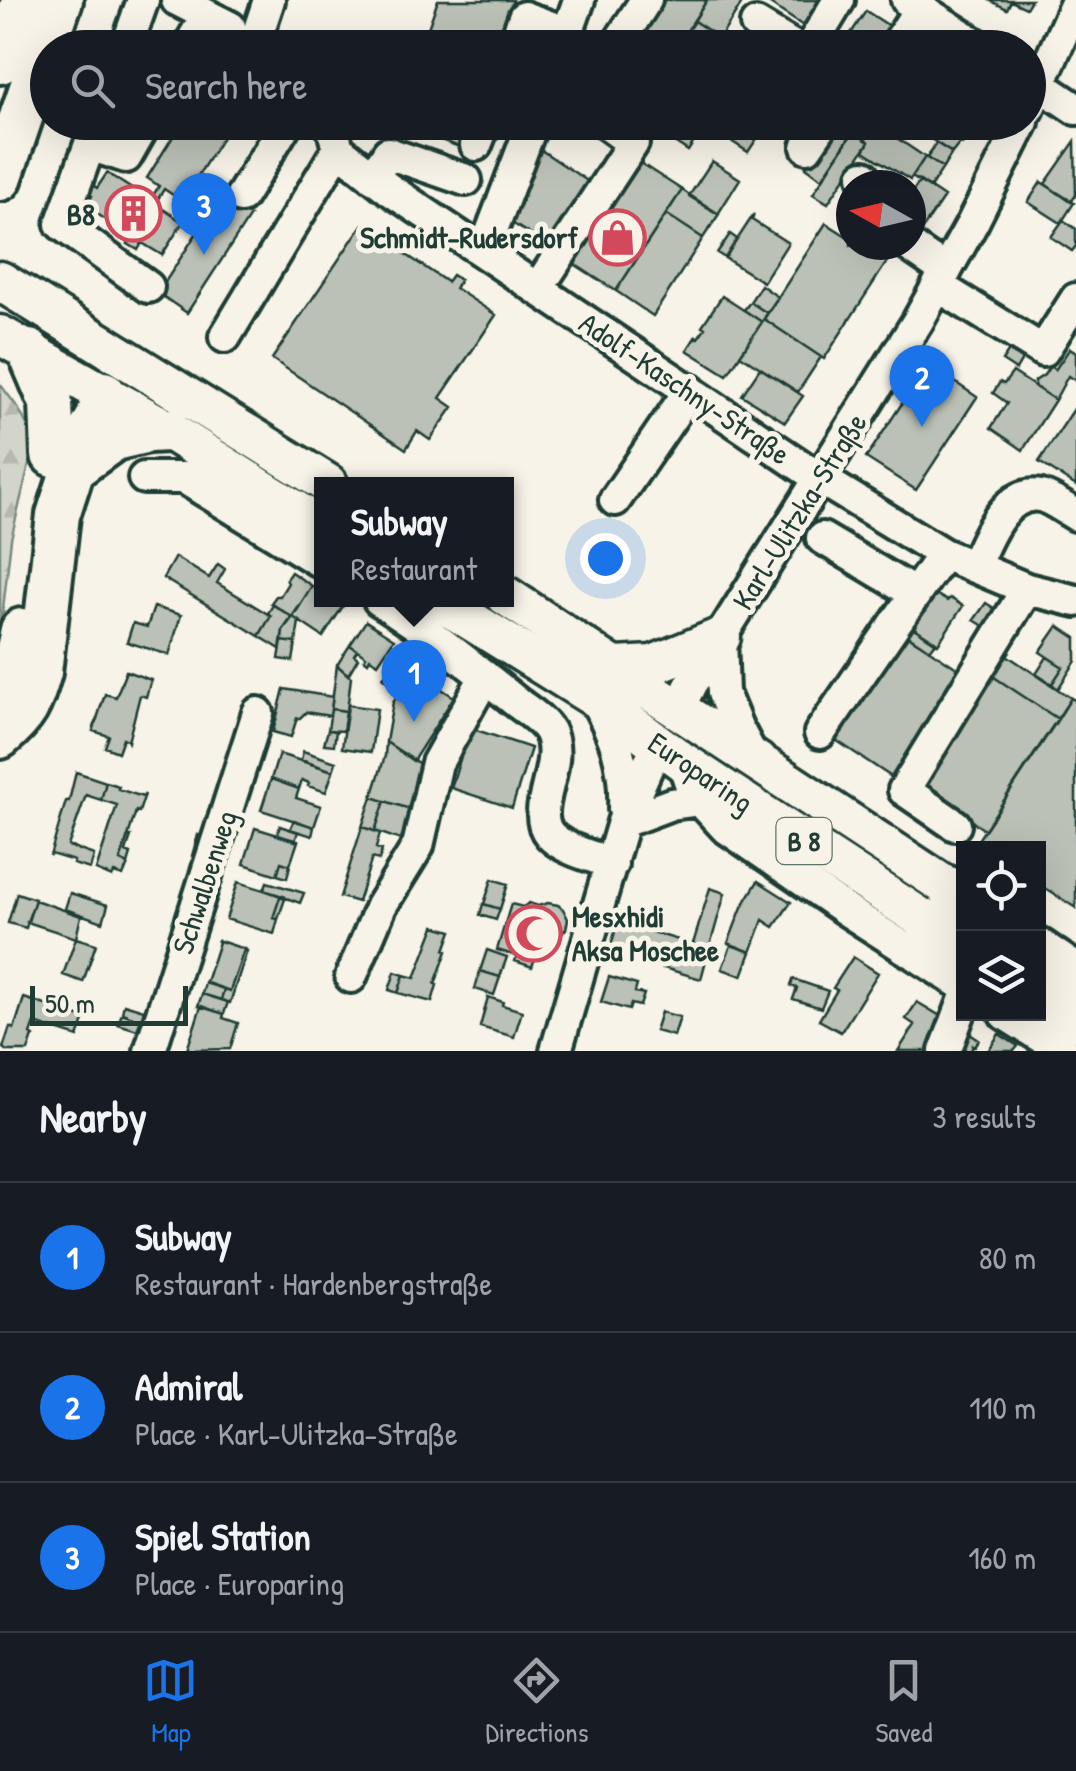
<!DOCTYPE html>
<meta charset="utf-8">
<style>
body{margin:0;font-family:"Patrick Hand",sans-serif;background:#20242c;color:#f1f3f6}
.controls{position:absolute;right:30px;bottom:30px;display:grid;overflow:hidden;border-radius:0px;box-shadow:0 10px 40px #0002}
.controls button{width:90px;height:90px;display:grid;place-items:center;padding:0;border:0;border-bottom:2px solid #363941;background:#171b24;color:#f1f3f6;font:50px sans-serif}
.compass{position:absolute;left:836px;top:170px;width:90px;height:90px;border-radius:50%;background:#171b24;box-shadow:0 10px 40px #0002;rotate:278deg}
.scale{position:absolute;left:30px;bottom:25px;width:158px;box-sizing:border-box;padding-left:10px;border:5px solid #1f3d34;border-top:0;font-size:28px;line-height:35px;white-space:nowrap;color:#1f3d34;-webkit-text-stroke:8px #f7f3e8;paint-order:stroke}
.you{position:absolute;left:605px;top:558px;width:35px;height:35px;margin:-25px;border:8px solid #fff;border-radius:50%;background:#1a73e8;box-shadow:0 0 0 15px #1a73e833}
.badge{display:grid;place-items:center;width:65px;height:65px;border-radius:50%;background:#1a73e8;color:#fff;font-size:32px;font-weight:700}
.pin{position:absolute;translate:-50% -82px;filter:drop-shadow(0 2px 5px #0008)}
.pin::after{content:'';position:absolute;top:52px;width:35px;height:30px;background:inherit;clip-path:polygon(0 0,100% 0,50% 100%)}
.popup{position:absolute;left:314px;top:477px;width:200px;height:130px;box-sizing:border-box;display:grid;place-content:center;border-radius:0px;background:#171b24;filter:drop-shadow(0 2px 8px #0005);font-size:32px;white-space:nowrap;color:#9ea1a6}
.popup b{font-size:38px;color:#f1f3f6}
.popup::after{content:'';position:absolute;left:50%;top:100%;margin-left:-20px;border:20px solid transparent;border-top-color:#171b24}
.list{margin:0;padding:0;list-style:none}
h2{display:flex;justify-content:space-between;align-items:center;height:130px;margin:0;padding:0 40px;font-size:42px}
h2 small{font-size:32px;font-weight:400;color:#9ea1a6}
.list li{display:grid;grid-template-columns:65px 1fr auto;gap:30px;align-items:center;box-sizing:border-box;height:150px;padding:0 40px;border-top:2px solid #363941}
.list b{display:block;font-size:38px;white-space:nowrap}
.list p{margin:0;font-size:32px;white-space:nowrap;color:#9ea1a6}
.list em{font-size:32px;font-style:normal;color:#9ea1a6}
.icon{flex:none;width:55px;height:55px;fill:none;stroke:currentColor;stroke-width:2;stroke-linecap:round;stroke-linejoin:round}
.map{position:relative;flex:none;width:1076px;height:1051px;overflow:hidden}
.search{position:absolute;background:#171b24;box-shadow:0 10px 40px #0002;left:30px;right:30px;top:30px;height:110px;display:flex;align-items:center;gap:25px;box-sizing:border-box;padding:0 35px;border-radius:55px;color:#9ea1a6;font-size:38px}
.sheet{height:580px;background:#171b24}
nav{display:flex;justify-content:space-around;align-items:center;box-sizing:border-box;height:140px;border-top:2px solid #363941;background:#171b24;font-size:28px;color:#9ea1a6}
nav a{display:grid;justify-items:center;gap:5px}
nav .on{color:#1a73e8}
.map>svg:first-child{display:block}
.forest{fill:url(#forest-firs);stroke:#79897f;stroke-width:2.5}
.building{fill:#bbc1b6;stroke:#1f3d34;stroke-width:2.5}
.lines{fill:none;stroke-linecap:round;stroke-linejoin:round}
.minor-casing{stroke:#1f3d34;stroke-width:38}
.major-casing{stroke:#1f3d34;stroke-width:45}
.highway-casing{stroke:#1f3d34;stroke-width:50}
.minor{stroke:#f7f3e8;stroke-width:30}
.major{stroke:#f7f3e8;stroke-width:38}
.highway{stroke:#f7f3e8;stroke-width:42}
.labels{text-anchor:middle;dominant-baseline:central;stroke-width:10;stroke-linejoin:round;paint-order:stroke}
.shield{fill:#f7f3e8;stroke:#60746a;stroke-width:2.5}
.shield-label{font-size:28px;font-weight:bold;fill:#1f3d34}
.poi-label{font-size:30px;font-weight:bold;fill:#1f3d34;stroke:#f7f3e8;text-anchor:end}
.street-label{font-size:30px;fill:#1f3d34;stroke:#f7f3e8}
</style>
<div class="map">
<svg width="1076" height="1051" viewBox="0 0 1076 1051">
<defs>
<pattern id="forest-firs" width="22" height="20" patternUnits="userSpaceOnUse" patternTransform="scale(2.5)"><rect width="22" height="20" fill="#d3d5ca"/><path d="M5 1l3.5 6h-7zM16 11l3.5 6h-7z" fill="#b5b8ae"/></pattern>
</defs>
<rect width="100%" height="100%" fill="#f7f3e8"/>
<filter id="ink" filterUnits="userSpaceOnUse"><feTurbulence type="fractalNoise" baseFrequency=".01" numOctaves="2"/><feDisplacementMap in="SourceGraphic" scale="20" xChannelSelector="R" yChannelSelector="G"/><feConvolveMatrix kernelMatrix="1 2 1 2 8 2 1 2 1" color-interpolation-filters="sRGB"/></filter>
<g filter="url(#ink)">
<path class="forest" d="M 0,384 L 18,408 L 35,440 L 11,539 L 0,635 Z"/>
<path class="building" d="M 438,0 L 513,0 L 495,48 L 421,48 Z
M 654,0 L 707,0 L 676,48 L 623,48 Z
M 707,0 L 744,0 L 720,38 L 694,21 Z
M 764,0 L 827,0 L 808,29 Z
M 989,0 L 1031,0 L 1026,8 L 1011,1 L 1007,9 Z
M 866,11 L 897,31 L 887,48 L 841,48 Z
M 694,21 L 720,38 L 735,48 L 676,48 Z
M 182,122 L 232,122 L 182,201 L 164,189 L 155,204 L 150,200 L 159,186 L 147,178 Z
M 393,122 L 468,122 L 459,147 Z
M 644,122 L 702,122 L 705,125 L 688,151 Z
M 702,122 L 768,122 L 748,152 Z
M 840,122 L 854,130 L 822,179 L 806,167 L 832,127 L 836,129 Z
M 860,122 L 873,122 L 925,157 L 910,180 L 864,151 L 869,142 L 853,132 Z
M 873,122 L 903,122 L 895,137 Z
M 906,122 L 933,122 L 925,135 Z
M 933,122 L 972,122 L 965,134 L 968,136 L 962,144 L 960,143 L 952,153 L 925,135 Z
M 853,132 L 869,142 L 828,203 L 813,194 Z
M 1075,141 L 1076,195 L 1071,202 L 1045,184 Z
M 936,143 L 952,153 L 943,168 L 927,158 Z
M 535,146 L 589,182 L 548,246 L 512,223 Z
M 925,157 L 943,168 L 930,188 L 912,177 Z
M 634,159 L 682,190 L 616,291 L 568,260 Z
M 712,161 L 740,179 L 718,214 L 689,196 Z
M 107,173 L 183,222 L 162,255 L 142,243 L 138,250 L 128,244 L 132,237 L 85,206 L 92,196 L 88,193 L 93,185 L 97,188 Z
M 920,181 L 944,197 L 921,231 L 911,225 L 911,194 Z
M 1041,182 L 1074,203 L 1061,223 L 1028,202 Z
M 682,190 L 719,214 L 703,238 L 666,214 Z
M 220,197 L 250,216 L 187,313 L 158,293 Z
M 666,214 L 703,238 L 653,316 L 616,291 Z
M 754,214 L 752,220 L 788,243 L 763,282 L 725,258 Z
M 1063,220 L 1076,229 L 1076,246 L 1072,251 L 1051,237 Z
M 826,223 L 851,239 L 851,245 L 860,245 L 887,262 L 824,359 L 764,319 Z
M 362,225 L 447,282 L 452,275 L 460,280 L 455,288 L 496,315 L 440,398 L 453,407 L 430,440 L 417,431 L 406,449 L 272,359 Z
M 730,234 L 737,239 L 725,258 L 717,253 Z
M 761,285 L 778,297 L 767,313 L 750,302 Z
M 722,296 L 762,322 L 727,375 L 687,350 L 696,336 L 698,338 L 705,328 L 702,326 Z
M 750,302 L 767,313 L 762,322 L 744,310 Z
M 764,319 L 821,357 L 798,392 L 740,355 Z
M 1014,343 L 1026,353 L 1016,370 L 1002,361 Z
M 1070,348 L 1076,352 L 1076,381 L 1068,376 L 1055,400 L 1035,387 L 1035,381 L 1044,375 L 1050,366 L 1055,370 Z
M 928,364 L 977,397 L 916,490 L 866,458 Z
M 760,368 L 803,396 L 785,422 L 742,395 Z
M 1013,372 L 1055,400 L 1023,450 L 991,428 L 1007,403 L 993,393 L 1000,382 L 1004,384 Z
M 1076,406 L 1076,486 L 1039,462 Z
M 175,557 L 209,578 L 218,564 L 225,569 L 217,583 L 271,616 L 259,636 L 163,578 Z
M 291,572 L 312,586 L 292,617 L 271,603 L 276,596 L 280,596 L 288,583 L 286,579 Z
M 312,586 L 322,592 L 322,600 L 334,600 L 343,606 L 323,637 L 293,617 Z
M 931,591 L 947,601 L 950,598 L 963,606 L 938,644 L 906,623 Z
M 986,603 L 1002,613 L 990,630 L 974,620 Z
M 273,605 L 292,617 L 283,630 L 280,649 L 259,636 L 271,616 L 268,613 Z
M 154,607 L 181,615 L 169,655 L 127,642 L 133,623 L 147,627 Z
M 293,617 L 299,621 L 296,643 L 282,641 L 283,630 Z
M 366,621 L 394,639 L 378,663 L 370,658 L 368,662 L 364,659 L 366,656 L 350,645 Z
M 910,625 L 936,642 L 930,650 L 905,634 Z
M 1058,626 L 1076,638 L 1076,661 L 1058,689 L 1052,684 L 1063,667 L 1040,652 Z
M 898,629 L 963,672 L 893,778 L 828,735 Z
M 282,641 L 296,643 L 293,661 L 279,659 Z
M 350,645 L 357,650 L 354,655 L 358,658 L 348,675 L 337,665 Z
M 1005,654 L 1071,698 L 1058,719 L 991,675 Z
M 397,656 L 416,667 L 414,671 L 454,697 L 413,761 L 386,742 L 393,702 L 401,690 L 383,678 Z
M 1047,657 L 1063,667 L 1052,684 L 1036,674 Z
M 337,665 L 351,677 L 347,711 L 331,709 Z
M 126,671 L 151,680 L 146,697 L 140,695 L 128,742 L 127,740 L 123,738 L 118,752 L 105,747 L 109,736 L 93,731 L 105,694 L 116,697 Z
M 991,675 L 1058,719 L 985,830 L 918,786 Z
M 284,689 L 333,697 L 330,716 L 306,712 L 300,718 L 297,718 L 291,737 L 273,732 Z
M 1071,698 L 1076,701 L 1076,908 L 1038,884 L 1038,848 L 985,848 L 976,843 Z
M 348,705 L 377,709 L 371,752 L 342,748 Z
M 331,709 L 346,711 L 343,731 L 328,730 Z
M 470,728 L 531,748 L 512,808 L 451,788 Z
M 328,730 L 336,731 L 334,745 L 324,744 Z
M 386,742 L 429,770 L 419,812 L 372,797 L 385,756 Z
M 303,751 L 336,762 L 333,771 L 301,760 Z
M 279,754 L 333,771 L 326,792 L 308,786 L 309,783 L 302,780 L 299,789 L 271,779 Z
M 76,772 L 106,782 L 101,800 L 86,795 L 68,846 L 94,855 L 90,869 L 73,864 L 74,861 L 51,854 L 50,856 L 66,801 L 69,801 Z
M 271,779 L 299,789 L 296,798 L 321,806 L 314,827 L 261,810 Z
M 106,782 L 119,786 L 118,789 L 143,797 L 145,794 L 139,812 L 136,811 L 120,861 L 128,864 L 123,876 L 114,873 L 112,877 L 96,870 L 117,805 L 101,800 Z
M 372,797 L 385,801 L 375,831 L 362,827 Z
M 385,801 L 419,812 L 409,843 L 375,831 Z
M 294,820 L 314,827 L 312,836 L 290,829 Z
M 280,826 L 298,832 L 295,841 L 277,835 Z
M 362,827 L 380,833 L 376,848 L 382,850 L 379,860 L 372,858 L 358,902 L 340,897 Z
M 255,828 L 298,841 L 290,865 L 281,862 L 277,875 L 244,864 Z
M 198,835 L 209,839 L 202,859 L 192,856 Z
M 128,836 L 131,836 L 126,852 L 131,854 L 128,864 L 120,861 Z
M 281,862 L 290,865 L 287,878 L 277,875 Z
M 492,879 L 508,884 L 500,909 L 484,904 Z
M 758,881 L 791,902 L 774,927 L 763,920 L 751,952 L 728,943 L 742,907 Z
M 238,882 L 286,897 L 280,897 L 273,918 L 278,919 L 274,934 L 226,919 Z
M 267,882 L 304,893 L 300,903 L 264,890 Z
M 710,888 L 725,893 L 709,949 L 693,944 Z
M 17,893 L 35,899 L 26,928 L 8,923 Z
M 70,893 L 108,905 L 103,922 L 65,909 Z
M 280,897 L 285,899 L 278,919 L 273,918 Z
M 35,900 L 81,916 L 76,938 L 27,922 Z
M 529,903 L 538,906 L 548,903 L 558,905 L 563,909 L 568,919 L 566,929 L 556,939 L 554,947 L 545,952 L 538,949 L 532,967 L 515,961 L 517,956 L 497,950 L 511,904 L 523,907 Z
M 483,904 L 500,909 L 496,920 L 480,915 Z
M 618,922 L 709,949 L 701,979 L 609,952 Z
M 435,926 L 452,931 L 445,950 L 447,951 L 435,984 L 437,985 L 432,1002 L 398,993 L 404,975 L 415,978 Z
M 76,938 L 96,944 L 83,982 L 63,975 Z
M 217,940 L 247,950 L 244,950 L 230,991 L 204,982 L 206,982 L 219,942 Z
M 731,945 L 751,952 L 742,976 L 722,969 Z
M 244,950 L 247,951 L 230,1003 L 221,1000 L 224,989 L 230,991 Z
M 487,950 L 507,957 L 500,977 L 480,971 Z
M 853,957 L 878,973 L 841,1032 L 819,1020 L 837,990 L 833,988 Z
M 480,971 L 500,977 L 494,995 L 475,989 Z
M 395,972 L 404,975 L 398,993 L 389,990 Z
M 609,977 L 637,985 L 635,992 L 644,994 L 640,1006 L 631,1004 L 629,1010 L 601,1002 Z
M 793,979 L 828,991 L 821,1008 L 793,999 L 797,988 L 791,986 Z
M 205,983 L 224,989 L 221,1000 L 202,994 Z
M 202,994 L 228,1002 L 224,1014 L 198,1006 Z
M 488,997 L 503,1002 L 502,1005 L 522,1011 L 514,1037 L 480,1027 Z
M 24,998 L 85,1018 L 78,1037 L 35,1023 L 31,1034 L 35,1037 L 33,1036 L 28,1051 L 7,1051 L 3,1048 L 10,1027 L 14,1029 Z
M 917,1002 L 947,1020 L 928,1051 L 898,1051 L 915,1025 L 906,1019 Z
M 124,1004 L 144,1010 L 141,1020 L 122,1013 Z
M 201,1006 L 224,1014 L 223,1018 L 238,1023 L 230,1049 L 187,1050 Z
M 661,1012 L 680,1017 L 674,1036 L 655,1031 Z
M 122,1013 L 141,1020 L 137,1030 L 118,1024 Z
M 961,1028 L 979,1040 L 975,1046 L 973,1045 L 971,1051 L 952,1051 Z
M 999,1034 L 1018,1046 L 1014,1051 L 988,1051 Z"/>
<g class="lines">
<defs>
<path id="minor" d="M 177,0 L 230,27
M 907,0 L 982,48
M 756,24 L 796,48
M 126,48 L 143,0
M 188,48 L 207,15
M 261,48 L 258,46 L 260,27 L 269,0
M 513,48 L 524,17 L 568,33
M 562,48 L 579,0
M 615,48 L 646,0
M 810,48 L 839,0
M 895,48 L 920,8
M 1028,77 L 1076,109
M 1028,110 L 1076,3
M 98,122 L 61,224 L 148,287
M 331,122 L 338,149 L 389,189 L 819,478 L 943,554 L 1027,589 L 1076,601
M 90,145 L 126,157 L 146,122
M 476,145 L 485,122
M 807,147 L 824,122
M 864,176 L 867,185
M 373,177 L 388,153 L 466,180
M 241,197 L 287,122
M 908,245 L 946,271
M 484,251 L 533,122
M 938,286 L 1043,351 L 1076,299
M 538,288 L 633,143 L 604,122
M 225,337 L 338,149
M 144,478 L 184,478 L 322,563
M 615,500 L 690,390
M 822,538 L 914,593
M 974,567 C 985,542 1004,489 1041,496 C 1052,499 1065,509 1076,515
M 379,600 C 427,630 471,665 515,701 C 525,709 542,719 549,731 C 566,765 528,810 550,835 C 564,850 593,856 612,864
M 721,637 L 723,693 L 737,727 L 755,761
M 594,697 C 615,736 626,764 624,809
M 679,708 L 691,684 L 918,321 L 973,222 L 1023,122
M 820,733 L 943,554
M 683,762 L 691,786 L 700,800 L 725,827 L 846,910 L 964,986
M 623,822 L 671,804 L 700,800
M 955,825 L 904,790 L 1027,589
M 351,977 L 381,906 L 418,846 L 437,763 L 485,677
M 1005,1014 L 1063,1051
M 150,1051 L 258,713
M 556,1051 L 623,822 L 658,743
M 945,1051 L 964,1001"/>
<path id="major" d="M 0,281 L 328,484
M 0,335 L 168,430 L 322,527
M 506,596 L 949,888
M 438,600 L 594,697 L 683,762 L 926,921
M 616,667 L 653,665 L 721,637"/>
<path id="highway" d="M 0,62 L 24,0
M 0,179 L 61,0
M 29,351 L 51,403 L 53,455
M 74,468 L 114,439 L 148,431 L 168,430
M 0,694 C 12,674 18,654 22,630
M 0,737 C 26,715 31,704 40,672 L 58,515 L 78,453 L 98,417 L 104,393
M 949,888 L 964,898
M 926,921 L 964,946
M 1038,950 L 1076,976
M 1038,995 L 1076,1020"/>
</defs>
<use href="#minor" class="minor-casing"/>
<use href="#major" class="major-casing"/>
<use href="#highway" class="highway-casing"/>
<use href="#minor" class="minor"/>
<use href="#major" class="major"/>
<use href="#highway" class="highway"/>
</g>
</g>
<defs>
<symbol id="building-ring" viewBox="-11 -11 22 22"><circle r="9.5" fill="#f7f3e8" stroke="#d1495b" stroke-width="1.5"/><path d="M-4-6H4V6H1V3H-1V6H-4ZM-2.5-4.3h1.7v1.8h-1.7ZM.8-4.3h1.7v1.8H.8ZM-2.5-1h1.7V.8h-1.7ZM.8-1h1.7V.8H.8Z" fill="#d1495b"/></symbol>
<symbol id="shop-ring" viewBox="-11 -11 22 22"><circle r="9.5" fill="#f7f3e8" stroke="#d1495b" stroke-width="1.5"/><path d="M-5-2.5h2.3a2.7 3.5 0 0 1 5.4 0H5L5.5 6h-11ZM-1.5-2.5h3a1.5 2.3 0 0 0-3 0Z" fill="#d1495b"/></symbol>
<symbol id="mosque-ring" viewBox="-11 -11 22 22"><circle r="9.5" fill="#f7f3e8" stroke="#d1495b" stroke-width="1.5"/><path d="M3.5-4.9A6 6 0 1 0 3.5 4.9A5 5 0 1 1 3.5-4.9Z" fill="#d1495b"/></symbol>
</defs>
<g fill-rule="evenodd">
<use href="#building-ring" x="102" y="182" width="63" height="63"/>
<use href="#shop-ring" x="586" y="206" width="63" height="63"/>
<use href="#mosque-ring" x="502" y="902" width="63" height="63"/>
</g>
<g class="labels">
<rect class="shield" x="776.5" y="818" width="55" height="46" rx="8"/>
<g class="shield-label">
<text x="804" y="841">B 8</text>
</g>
<g class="poi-label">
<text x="95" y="214">B8</text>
<text x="578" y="237">Schmidt-Rudersdorf</text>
<text x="572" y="916" text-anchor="start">Mesxhidi<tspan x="572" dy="34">Aksa Moschee</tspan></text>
</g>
<g class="street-label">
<text transform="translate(685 388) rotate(34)">Adolf-Kaschny-Straße</text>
<text transform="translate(799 511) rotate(-58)">Karl-Ulitzka-Straße</text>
<text transform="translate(701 772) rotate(34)">Europaring</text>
<text transform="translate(204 882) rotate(-72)">Schwalbenweg</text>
</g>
</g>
</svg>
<div class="controls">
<button><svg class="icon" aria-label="locate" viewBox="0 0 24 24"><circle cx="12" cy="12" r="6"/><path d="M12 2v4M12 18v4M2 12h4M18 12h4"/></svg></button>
<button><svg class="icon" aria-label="layers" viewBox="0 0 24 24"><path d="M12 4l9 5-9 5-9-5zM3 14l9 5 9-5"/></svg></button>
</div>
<svg class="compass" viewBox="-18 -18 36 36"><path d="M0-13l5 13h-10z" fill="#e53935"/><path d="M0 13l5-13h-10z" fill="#9ea1a6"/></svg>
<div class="scale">50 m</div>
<div class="you"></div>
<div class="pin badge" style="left:414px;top:722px">1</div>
<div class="popup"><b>Subway</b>Restaurant</div>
<div class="pin badge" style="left:922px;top:427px">2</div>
<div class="pin badge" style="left:204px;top:255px">3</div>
<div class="search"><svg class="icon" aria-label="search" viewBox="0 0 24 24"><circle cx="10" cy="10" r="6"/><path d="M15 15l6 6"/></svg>Search here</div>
</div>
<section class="sheet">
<h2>Nearby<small>3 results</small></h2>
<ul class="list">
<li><span class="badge">1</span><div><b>Subway</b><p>Restaurant · Hardenbergstraße</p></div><em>80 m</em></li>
<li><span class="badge">2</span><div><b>Admiral</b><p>Place · Karl-Ulitzka-Straße</p></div><em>110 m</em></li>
<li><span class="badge">3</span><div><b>Spiel Station</b><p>Place · Europaring</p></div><em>160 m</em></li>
</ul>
</section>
<nav>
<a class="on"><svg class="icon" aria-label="map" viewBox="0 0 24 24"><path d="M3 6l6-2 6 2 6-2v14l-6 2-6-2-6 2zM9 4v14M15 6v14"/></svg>Map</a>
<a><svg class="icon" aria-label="directions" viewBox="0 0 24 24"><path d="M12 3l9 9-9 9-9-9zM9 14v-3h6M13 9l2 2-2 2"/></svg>Directions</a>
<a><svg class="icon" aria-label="saved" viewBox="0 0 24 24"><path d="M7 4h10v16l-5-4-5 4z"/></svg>Saved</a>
</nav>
